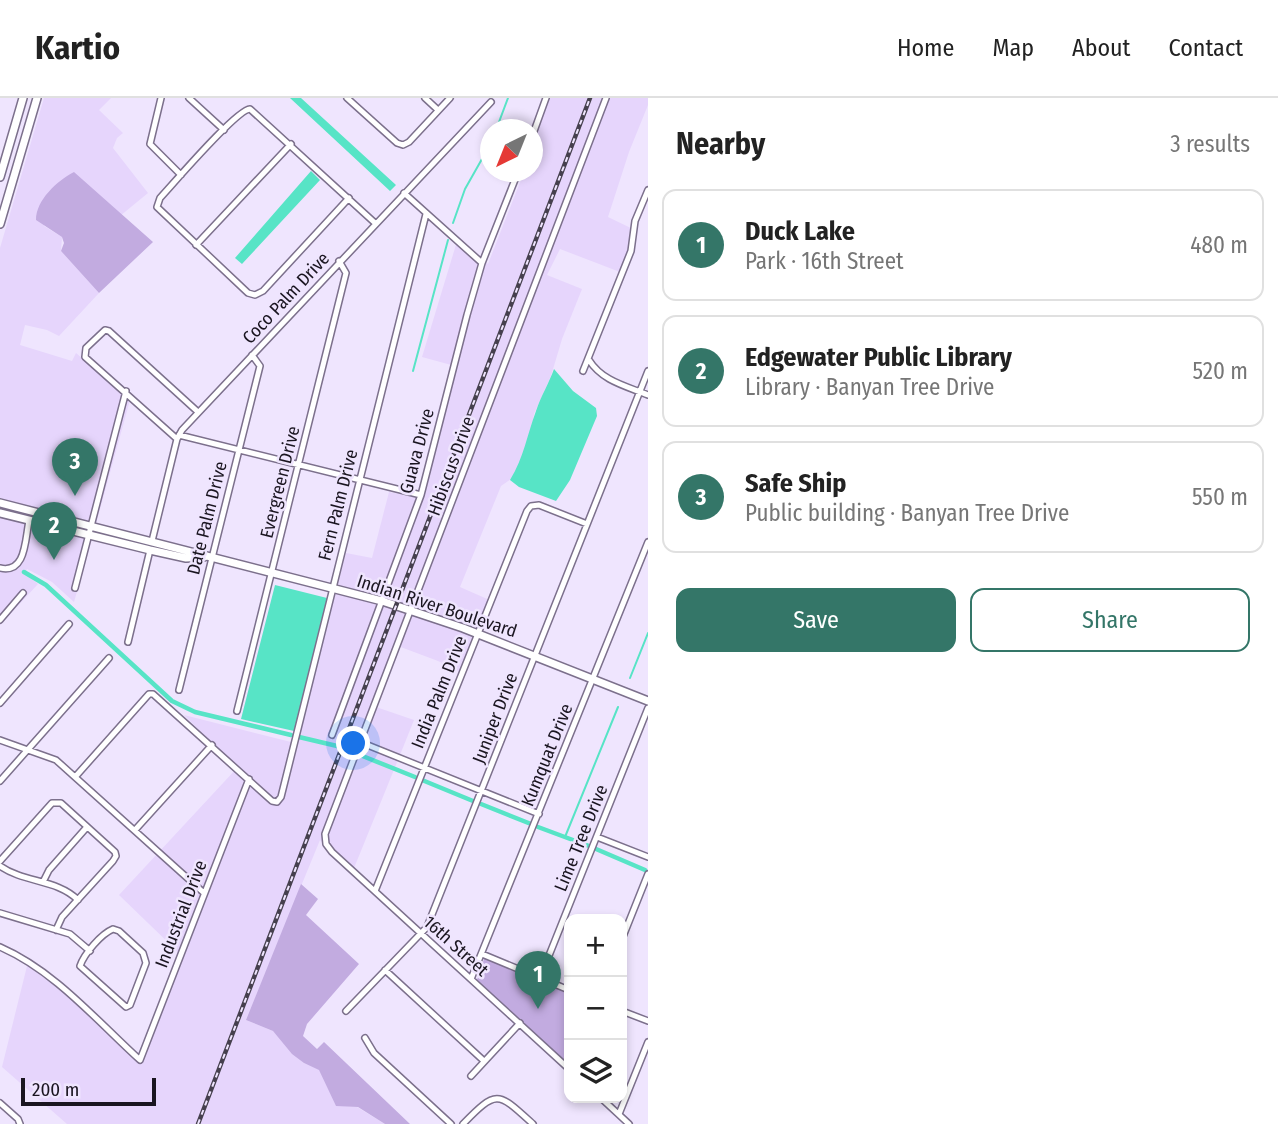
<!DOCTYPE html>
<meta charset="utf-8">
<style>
body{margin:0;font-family:"Fira Sans Condensed",sans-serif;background:#f6f6f6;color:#222}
.controls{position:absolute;right:21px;bottom:21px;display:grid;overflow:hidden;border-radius:14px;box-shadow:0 4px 10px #0003}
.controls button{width:63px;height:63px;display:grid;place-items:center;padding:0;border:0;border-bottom:2px solid #e0e0e0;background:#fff;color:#222;font:35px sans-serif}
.compass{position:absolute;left:480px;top:21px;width:63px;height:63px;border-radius:50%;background:#fff;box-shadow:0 4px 10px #0003;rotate:223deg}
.scale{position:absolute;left:21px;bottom:18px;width:135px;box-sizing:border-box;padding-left:7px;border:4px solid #1a1520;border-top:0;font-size:19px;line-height:24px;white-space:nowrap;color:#1a1520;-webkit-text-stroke:5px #efe5fe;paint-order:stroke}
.you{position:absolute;left:354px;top:646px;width:24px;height:24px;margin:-18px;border:5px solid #fff;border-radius:50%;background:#1a73e8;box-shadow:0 0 0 10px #1a73e833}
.badge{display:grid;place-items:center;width:46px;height:46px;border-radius:50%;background:#347668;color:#fff;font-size:23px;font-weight:700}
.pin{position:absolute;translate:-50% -58px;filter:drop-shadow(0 2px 4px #0008)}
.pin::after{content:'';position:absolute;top:37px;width:24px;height:21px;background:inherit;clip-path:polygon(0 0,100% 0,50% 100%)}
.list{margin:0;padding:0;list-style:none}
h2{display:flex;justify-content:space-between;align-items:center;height:91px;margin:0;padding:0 28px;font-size:30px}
h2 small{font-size:23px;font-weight:400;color:#767676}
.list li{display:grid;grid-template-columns:46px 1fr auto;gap:21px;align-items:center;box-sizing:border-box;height:112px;margin:0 14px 14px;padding:0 14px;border:2px solid #e0e0e0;border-radius:14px}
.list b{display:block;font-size:26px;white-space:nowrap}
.list p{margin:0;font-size:23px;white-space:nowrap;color:#767676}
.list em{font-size:23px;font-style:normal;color:#767676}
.actions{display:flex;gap:14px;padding:21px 28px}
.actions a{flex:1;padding:16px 0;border:2px solid #347668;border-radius:14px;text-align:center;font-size:24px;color:#347668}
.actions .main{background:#347668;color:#fff}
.icon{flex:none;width:38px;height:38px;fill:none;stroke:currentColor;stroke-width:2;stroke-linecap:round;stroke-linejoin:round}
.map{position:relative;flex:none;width:648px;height:1026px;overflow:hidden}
header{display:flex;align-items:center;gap:42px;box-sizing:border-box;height:98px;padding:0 35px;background:#fff;border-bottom:2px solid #e0e0e0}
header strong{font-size:33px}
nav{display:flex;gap:38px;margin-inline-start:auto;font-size:24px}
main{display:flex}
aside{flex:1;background:#fff}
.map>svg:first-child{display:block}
.built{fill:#e6d5fc}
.green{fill:#c2abe0}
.water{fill:#57e4c6}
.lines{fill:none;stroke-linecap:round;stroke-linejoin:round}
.stream{stroke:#57e4c6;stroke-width:2}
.canal{stroke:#57e4c6;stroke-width:4.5}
.minor-casing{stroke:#7c708c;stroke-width:8}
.major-casing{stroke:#7c708c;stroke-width:10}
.minor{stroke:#fff;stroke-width:5}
.major{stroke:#fff;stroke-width:7}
.rail-casing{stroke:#46404e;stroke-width:4.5}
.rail{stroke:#efe5fe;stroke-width:2;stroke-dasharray:5;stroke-linecap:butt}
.labels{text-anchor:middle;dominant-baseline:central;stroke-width:5;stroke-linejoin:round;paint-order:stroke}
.street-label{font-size:18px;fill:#1a1520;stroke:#efe5fe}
</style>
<header>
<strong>Kartio</strong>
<nav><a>Home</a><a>Map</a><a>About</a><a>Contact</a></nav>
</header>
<main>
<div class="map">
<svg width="648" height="1026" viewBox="0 0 648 1026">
<rect width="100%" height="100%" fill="#efe5fe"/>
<path class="built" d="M 44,0 L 111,0 L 99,12 L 123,35 L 117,40 L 113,50 L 148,95 L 120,118 L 74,75 L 45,99 L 44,128 L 62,139 L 61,153 L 99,195 L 59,238 L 47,232 L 25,227 L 20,247 L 72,263 L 76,255 L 130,302 L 96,426 L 0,402 L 0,150 Z
M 543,0 L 648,0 L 648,7 L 629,54 L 608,119 L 637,133 L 620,174 L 560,151 L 547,177 L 582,191 L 562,241 L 551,278 L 534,316 L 531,334 L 521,362 L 511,381 L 501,388 L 460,489 L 494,504 L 482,534 L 337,489 L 346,455 L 372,460 L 389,394 L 423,400 L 455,268 L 422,259 L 458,140 L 488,166 L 524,74 L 533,74 L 533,47 L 537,32 L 531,29 Z
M 0,418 L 92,441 L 74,504 L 52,484 L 27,471 L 25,475 L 38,486 L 0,527 Z
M 336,494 L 381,506 L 480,539 L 465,576 L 438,563 L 398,548 L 376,609 L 414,622 L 402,652 L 352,775 L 320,742 L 246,922 L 273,933 L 304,965 L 319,971 L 336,1007 L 357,1009 L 385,1026 L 67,1026 L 2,969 L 29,860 L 140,959 L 178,854 L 119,797 L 237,670 L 184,617 L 291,644 L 327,500 L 334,501 Z"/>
<path class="green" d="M 74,74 L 153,144 L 99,195 L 61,153 L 64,145 L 62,139 L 36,122 C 36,102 57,83 74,74 Z
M 301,786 L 318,801 L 306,817 L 359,866 L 307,926 L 303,938 L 317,951 L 324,944 L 410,1026 L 385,1026 L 358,1009 L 336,1008 L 319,972 L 304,965 L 292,956 L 273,933 L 246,922 Z
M 488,860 L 569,894 L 569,968 L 477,882 L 484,861 Z"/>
<path class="water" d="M 290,0 L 301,0 L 396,87 L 390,93 Z
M 311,73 L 320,82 L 242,166 L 235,160 Z
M 554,271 L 573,293 L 596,310 L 597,318 L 570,382 L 556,403 L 519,389 L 510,382 C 524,359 527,337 536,313 C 541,298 549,285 554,271 Z
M 275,487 L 327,500 L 294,633 L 241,621 Z"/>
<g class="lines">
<path class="stream" d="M 496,32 L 508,0
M 453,125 L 465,91 L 491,45
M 413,273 L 448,142
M 630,580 L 648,535
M 565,739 L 618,609"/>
<path class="canal" d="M 24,474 L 46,487 L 172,603 L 195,614 L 291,637
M 299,639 L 337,648
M 360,657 L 415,679
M 422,682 L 473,703
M 481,706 L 531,726
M 538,729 L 589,748
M 596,751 L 645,772"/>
<defs>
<path id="minor" d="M 161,0 L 150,46 L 181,77
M 189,0 L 224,32
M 347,0 L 397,45 L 403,47 L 409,44 L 450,0
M 425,0 L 438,12
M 533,36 L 546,0
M 404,95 L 482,165
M 349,100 L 263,193 L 255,197 L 248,195 L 157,109 L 160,100 C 174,85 236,12 250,11 L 375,125
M 196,147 L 291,46
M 589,262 C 602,283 626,288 648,297
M 583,273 L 631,153 L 635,123 L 648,92
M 179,337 L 421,397
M 177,341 L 85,259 L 86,250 L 105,232 L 109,233 L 198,314
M 152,443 L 177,341 L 182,332 L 491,4
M 0,470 C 26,476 25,442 29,423
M 75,490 L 126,293
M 0,522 L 23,495
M 128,544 L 150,452
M 179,592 L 260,268 L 252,257
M 0,605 L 69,526
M 237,613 L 346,175 L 339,163
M 332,637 L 421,397 L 467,217 L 482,165 L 518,74
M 0,642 L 56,662 L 204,795
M 360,644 L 539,716
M 76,678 L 149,596 L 153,596 L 272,703 L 277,704 L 281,699 L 426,116
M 0,683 L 109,560
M 135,732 L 212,647
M 597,739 L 648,759
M 0,763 L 52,705 L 61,705 L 115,754 L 116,758 L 113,763 L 62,819 L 56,832
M 0,768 C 24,785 57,781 78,802
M 43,784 L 49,772 L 87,729
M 375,793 L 527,413 L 531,408 L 539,407 L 587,426
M 0,815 L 70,836 L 90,853
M 113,831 L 119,833 L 143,855 L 146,865 L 130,907 L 126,909 L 80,868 C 84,856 101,836 113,831 Z
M 622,841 L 648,776
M 0,849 C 55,873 96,922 140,962 L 249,681
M 482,856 L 569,892
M 385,872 L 484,963
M 540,880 L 648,610
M 471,881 L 648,444
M 346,913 L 427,829 L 648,273
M 622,913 L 648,923
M 365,940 L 374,955 L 451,1026
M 569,971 L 332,754 L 326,746 L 325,736 L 606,0
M 471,978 L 520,925
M 601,1000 L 629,1026
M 0,1005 L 18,1021 L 20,1026
M 619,1016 L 648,944
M 463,1026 C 497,991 498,994 533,1026"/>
<path id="major" d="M 0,79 L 23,0
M 0,126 L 37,0
M 0,405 L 382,503 L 463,530 L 648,603
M 0,415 L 150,452 L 186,460 L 204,459"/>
</defs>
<use href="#minor" class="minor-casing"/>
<use href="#major" class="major-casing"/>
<use href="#minor" class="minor"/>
<use href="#major" class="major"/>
<defs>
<path id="rail" d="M 198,1026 L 590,0"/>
</defs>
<use href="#rail" class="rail-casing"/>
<use href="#rail" class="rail"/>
</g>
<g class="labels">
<g class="street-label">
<text transform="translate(286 200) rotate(-47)">Coco Palm Drive</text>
<text transform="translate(417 353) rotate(-75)">Guava Drive</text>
<text transform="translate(451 368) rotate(-70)">Hibiscus Drive</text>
<text transform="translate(280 384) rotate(-76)">Evergreen Drive</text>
<text transform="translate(338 407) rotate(-76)">Fern Palm Drive</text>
<text transform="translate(207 420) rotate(-76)">Date Palm Drive</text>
<text transform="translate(437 508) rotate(18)">Indian River Boulevard</text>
<text transform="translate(439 594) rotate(-68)">India Palm Drive</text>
<text transform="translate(495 620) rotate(-69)">Juniper Drive</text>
<text transform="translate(547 657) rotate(-68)">Kumquat Drive</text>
<text transform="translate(581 740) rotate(-68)">Lime Tree Drive</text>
<text transform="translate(181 816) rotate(-69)">Industrial Drive</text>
<text transform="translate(456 848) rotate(42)">16th Street</text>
</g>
</g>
</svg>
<div class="controls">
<button>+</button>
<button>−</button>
<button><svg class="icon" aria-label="layers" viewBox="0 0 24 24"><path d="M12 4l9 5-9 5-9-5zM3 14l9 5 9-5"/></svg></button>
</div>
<svg class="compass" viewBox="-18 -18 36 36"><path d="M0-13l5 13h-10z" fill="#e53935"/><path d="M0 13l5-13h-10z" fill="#767676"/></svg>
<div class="scale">200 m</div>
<div class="you"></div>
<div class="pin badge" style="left:538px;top:911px">1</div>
<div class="pin badge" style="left:54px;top:462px">2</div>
<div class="pin badge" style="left:75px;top:398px">3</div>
</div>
<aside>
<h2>Nearby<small>3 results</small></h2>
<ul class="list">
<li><span class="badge">1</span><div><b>Duck Lake</b><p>Park · 16th Street</p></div><em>480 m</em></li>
<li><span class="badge">2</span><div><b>Edgewater Public Library</b><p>Library · Banyan Tree Drive</p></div><em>520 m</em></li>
<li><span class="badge">3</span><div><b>Safe Ship</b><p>Public building · Banyan Tree Drive</p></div><em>550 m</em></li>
</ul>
<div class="actions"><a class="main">Save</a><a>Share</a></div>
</aside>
</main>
